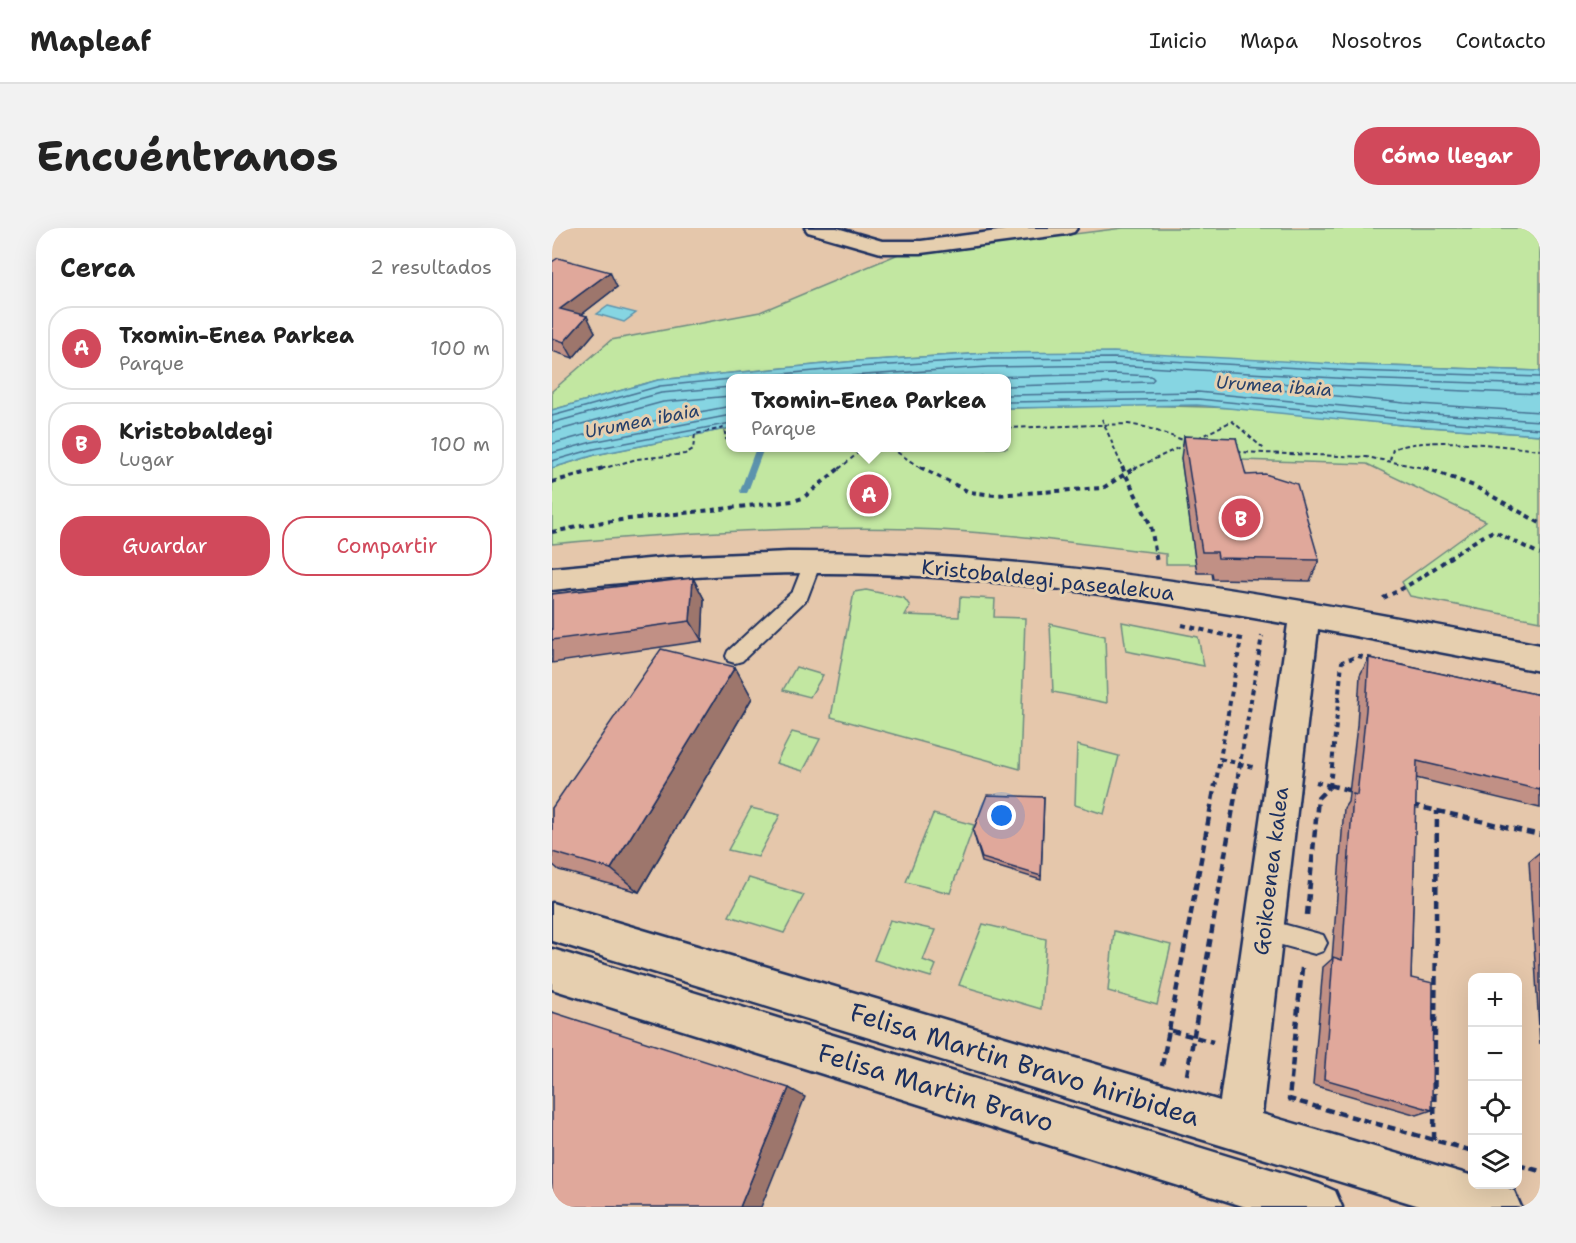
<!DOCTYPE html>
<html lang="es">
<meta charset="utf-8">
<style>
body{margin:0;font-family:"Shantell Sans",sans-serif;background:#f2f2f2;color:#222}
.controls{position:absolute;right:18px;bottom:18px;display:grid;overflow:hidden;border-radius:12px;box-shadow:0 6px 24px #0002}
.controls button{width:54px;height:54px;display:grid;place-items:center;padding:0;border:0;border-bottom:2px solid #e0e0e0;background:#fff;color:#222;font:30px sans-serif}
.you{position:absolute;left:450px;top:588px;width:21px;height:21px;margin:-15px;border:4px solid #fff;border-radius:50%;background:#1a73e8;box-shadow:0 0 0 9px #1a73e833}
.badge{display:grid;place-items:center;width:39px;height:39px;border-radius:50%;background:#d1495b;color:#fff;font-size:20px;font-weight:700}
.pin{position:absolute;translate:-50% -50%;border:3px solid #fff;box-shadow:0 2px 6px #0006}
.popup{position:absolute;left:174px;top:146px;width:285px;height:78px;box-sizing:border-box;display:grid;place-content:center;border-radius:12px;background:#fff;filter:drop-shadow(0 2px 4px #0005);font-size:20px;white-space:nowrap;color:#767676}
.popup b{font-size:22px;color:#222}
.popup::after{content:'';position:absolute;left:50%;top:100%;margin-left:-12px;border:12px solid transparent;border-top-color:#fff}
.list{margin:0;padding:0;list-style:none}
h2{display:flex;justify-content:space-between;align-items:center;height:78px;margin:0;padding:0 24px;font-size:26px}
h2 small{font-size:20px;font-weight:400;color:#767676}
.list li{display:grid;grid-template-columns:39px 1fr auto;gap:18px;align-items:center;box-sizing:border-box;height:84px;margin:0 12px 12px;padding:0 12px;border:2px solid #e0e0e0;border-radius:24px}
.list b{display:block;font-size:22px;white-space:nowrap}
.list p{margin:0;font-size:20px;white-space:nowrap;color:#767676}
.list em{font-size:20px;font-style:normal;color:#767676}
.actions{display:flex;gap:12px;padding:18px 24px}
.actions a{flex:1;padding:14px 0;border:2px solid #d1495b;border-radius:24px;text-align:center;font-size:21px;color:#d1495b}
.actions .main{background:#d1495b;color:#fff}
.icon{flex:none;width:33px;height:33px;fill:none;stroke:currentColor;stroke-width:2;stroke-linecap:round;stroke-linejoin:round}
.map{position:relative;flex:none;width:988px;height:979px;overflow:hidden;border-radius:24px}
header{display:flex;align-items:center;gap:36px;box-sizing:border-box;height:84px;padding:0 30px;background:#fff;border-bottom:2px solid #e0e0e0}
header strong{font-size:28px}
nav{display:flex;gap:33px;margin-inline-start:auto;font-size:21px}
.intro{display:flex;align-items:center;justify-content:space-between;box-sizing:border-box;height:144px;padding:0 36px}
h1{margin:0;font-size:42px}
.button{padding:15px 27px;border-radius:24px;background:#d1495b;color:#fff;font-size:21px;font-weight:700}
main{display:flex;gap:36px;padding:0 36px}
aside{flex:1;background:#fff;border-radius:24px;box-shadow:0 6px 24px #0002}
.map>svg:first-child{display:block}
.green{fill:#c2e7a1;stroke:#6e8b80;stroke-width:1.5}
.water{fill:#86d5e2;stroke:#5b93ad;stroke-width:1.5}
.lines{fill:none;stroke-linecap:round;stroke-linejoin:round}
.shore{stroke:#467193;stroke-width:1.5}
.stream{fill:#5b93ad;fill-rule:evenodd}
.lane-casing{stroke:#1b2f5e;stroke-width:4}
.street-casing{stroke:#1b2f5e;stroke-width:5}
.path-far2{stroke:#1b2f5e;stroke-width:2;stroke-dasharray:4.5 3;stroke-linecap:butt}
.path-far1{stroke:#1b2f5e;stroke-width:4;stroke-dasharray:5 4.5;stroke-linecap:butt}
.path{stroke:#1b2f5e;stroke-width:4.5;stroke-dasharray:8 5;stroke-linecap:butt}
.lane{fill:#e6cfaf;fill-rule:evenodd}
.street{fill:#e6cfaf;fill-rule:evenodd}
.wall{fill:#c19085;stroke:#1b2f5e;stroke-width:1.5}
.shaded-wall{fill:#9d766c;stroke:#1b2f5e;stroke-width:1.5}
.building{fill:#e0a89b;stroke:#1b2f5e;stroke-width:1.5}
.labels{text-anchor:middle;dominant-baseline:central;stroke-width:6;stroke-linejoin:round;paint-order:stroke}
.far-water-label{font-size:18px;font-style:italic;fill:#26406b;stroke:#e6cfaf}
.street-label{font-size:21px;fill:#1b2f5e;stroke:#e6cfaf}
.near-street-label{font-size:26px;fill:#1b2f5e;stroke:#e6cfaf}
</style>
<header>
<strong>Mapleaf</strong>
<nav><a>Inicio</a><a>Mapa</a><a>Nosotros</a><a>Contacto</a></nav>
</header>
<div class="intro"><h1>Encuéntranos</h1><a class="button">Cómo llegar</a></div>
<main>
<aside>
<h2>Cerca<small>2 resultados</small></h2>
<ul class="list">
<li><span class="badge">A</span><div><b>Txomin-Enea Parkea</b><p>Parque</p></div><em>100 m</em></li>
<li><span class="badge">B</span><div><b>Kristobaldegi</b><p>Lugar</p></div><em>100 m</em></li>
</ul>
<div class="actions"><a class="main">Guardar</a><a>Compartir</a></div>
</aside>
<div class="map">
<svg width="988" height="979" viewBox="0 0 988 979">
<rect width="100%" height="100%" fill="#e5c7ab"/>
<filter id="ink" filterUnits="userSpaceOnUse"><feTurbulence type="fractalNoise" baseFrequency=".0167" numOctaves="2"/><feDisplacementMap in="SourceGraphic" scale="12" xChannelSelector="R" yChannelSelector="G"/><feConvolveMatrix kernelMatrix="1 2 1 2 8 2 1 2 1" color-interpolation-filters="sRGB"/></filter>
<g filter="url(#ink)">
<path class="green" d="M 571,0 L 988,0 L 988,143 L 435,125 L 305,133 L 106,152 L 0,182 L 0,163 L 59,112 L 208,84 L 349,25 L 408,20 Z
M 583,177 L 689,180 L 850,197 L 988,207 L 988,393 L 858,368 L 850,354 L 934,293 L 815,236 L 629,230 L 644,336 L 614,336 L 614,326 C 530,316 445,303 360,301 C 240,298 120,305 0,316 L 0,240 L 43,227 L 179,200 L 179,220 L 455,220 L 455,180 Z
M 314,362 L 352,370 L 358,378 L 353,387 L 407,389 L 408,369 L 443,371 L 442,389 L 473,390 L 468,541 L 279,489 L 302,364 Z
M 570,394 L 646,409 L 652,438 L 574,423 Z
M 498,396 L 553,408 L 555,475 L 501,464 Z
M 244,439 L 271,447 L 258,469 L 231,462 Z
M 240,504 L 268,511 L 251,543 L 224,535 Z
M 525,517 L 567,528 L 552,586 L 523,577 Z
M 199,580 L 228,587 L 206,629 L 176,622 Z
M 381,586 L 422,597 L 398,665 L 354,654 Z
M 197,650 L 252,667 L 232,705 L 177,688 Z
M 338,692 L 383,702 L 371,732 L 384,737 L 379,749 L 322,732 Z
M 431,696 L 494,711 L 489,781 L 407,757 Z
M 562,703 L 619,717 L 605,777 L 556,763 Z"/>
<path class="water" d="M 56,78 L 84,85 L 72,94 L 45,86 Z
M 562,124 L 801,137 L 988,143 L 988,207 L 850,197 L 645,177 L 455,180 L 455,150 L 179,150 L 179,200 L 43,227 L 0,240 L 0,182 L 106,152 L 305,133 L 435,125 Z"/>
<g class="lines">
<path class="shore" d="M 186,150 L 306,139 L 436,131 L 562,130 L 801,143 L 988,149
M 266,150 L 436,139 L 562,137 L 801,151 L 988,157
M 393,150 L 562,146 L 599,148 L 602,151 L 599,154 L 455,158
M 988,166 L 719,155 L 716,158 L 718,161 L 852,175 L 988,184
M 455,167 L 646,164 L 851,184 L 988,193
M 455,174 L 646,171 L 851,191 L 988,201
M 0,188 L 108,158 L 179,151
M 0,195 L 109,165 L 179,159
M 0,204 L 111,174 L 179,168
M 0,216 L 39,205 L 179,178
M 0,225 L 40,214 L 179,187
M 0,233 L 42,221 L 179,195"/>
<path class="stream" d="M 204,220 L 212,220 L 196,263 L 195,265 L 189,265 L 188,263 Z"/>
<defs>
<path id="lane" d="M 260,328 L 266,330 L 269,334 L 255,371 L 190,433 L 183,435 L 176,433 L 174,428 L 176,423 L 241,363 L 254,330 Z
M 712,691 L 771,707 L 775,715 L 771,723 L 763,726 L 704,710 L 701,702 L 704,694 Z"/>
<path id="street" d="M 253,0 L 285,0 L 330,13 L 369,13 L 469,0 L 525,0 L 522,4 L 515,6 L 369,25 L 329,25 L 256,4 Z
M 236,324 C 486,323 743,369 988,417 L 988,443 L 766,401 L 710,886 L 921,948 L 921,956 L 947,956 L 962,963 L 969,979 L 871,979 L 0,713 L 0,675 L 668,873 L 736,396 C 584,369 430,346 276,345 C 184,344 92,352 0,362 L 0,340 L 118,329 Z
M 0,721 L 767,956 L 783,963 L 790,979 L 694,979 L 0,761 Z"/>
</defs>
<use href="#lane" class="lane-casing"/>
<use href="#street" class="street-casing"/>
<path class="path-far2" d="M 550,191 L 571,241
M 455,200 L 576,196 L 593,199 L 634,213
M 646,210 L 680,193 L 712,221
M 339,220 L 370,241
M 685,224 L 814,229 L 877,241
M 838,232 L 841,221 C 879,207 947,218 988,222
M 49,241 L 85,231 L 133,226 L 141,221 L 143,206 L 172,200 L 174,211 L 179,215
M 287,241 L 312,220
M 582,241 L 634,216"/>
<path class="path-far1" d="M 368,239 L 417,264 L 443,267 L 551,260 L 584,239
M 570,239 L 599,298 L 605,335
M 872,239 L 922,258 L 988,295
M 0,254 L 55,239
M 0,304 L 51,294 L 241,273 L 251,270 L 289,239
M 831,370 C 871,353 902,323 941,303 L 988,326
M 630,397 L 689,411 L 668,531
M 764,554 L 783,559
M 663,559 L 668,531 L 701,539
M 684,559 L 710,408
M 778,559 L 790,434 L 806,428 L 821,431"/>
<path class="path" d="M 777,557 L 800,563
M 860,577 L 988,607
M 755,687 L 766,570 L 779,557
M 750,740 L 737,871 L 921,923
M 617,802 L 663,557
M 610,838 L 617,802 L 661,814
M 635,847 L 685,557
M 882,912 L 885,583
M 966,937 L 988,943"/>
<use href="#lane" class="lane"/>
<use href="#street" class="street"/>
</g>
<path class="wall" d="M 0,34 L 65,59 L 30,86 L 43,104 L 21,130 L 0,123 Z
M 632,208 L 694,247 L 767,332 L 758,353 L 661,351 L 660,345 L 645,345 L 629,230 Z
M 141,350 L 152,371 L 150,413 L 0,435 L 0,366 Z
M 817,430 L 988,467 L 988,580 L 864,550 L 859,750 L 880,882 L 865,887 L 761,857 L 771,739 L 780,731 L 792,580 L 796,574 L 805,498 L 808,447 Z
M 183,439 L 200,470 L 87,664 L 7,642 L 0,636 L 0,580 Z
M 492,569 L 489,652 L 430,634 L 421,603 Z
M 988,624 L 988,816 L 977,633 Z"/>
<path class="shaded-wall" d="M 58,44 L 65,59 L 16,97 L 8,81 Z
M 35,88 L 43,104 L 21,130 L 12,114 Z
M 141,350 L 152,371 L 150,413 L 138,393 Z
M 183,439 L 200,470 L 87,664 L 59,641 Z
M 237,860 L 253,869 L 209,979 L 188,979 Z"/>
<path class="building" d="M 6,30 L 58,44 L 8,81 L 35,88 L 12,114 L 0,110 L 0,34 Z
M 632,208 L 684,210 L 694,247 L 713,246 L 745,256 L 767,332 L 666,330 L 665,324 L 650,324 Z
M 141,350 L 138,393 L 0,412 L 0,366 Z
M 109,421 L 183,439 L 59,641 L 0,624 L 0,580 Z
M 817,430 L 988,467 L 988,562 L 865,533 L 859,750 L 881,755 L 880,882 L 772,851 L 781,729 L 790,732 L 801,566 L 805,567 L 814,482 Z
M 435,567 L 492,569 L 489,648 L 430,630 L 421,603 Z
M 0,784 L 237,860 L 188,979 L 0,979 Z"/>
</g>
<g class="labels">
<g class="far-water-label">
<text transform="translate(722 158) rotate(4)">Urumea ibaia</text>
<text transform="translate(90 193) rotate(-11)">Urumea ibaia</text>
</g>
<g class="street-label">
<text transform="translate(496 352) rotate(6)">Kristobaldegi pasealekua</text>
<text transform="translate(719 643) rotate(-83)">Goikoenea kalea</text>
</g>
<g class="near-street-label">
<text transform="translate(473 836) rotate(17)">Felisa Martin Bravo hiribidea</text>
<text transform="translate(384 859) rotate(17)">Felisa Martin Bravo</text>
</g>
</g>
</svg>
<div class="controls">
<button>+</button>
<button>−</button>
<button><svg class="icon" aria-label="locate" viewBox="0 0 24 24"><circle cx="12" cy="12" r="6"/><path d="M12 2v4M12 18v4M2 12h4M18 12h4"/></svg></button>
<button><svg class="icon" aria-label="layers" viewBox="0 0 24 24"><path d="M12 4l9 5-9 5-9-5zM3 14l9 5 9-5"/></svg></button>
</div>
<div class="you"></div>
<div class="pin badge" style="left:317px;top:266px">A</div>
<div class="popup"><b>Txomin-Enea Parkea</b>Parque</div>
<div class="pin badge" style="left:689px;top:290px">B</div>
</div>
</main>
